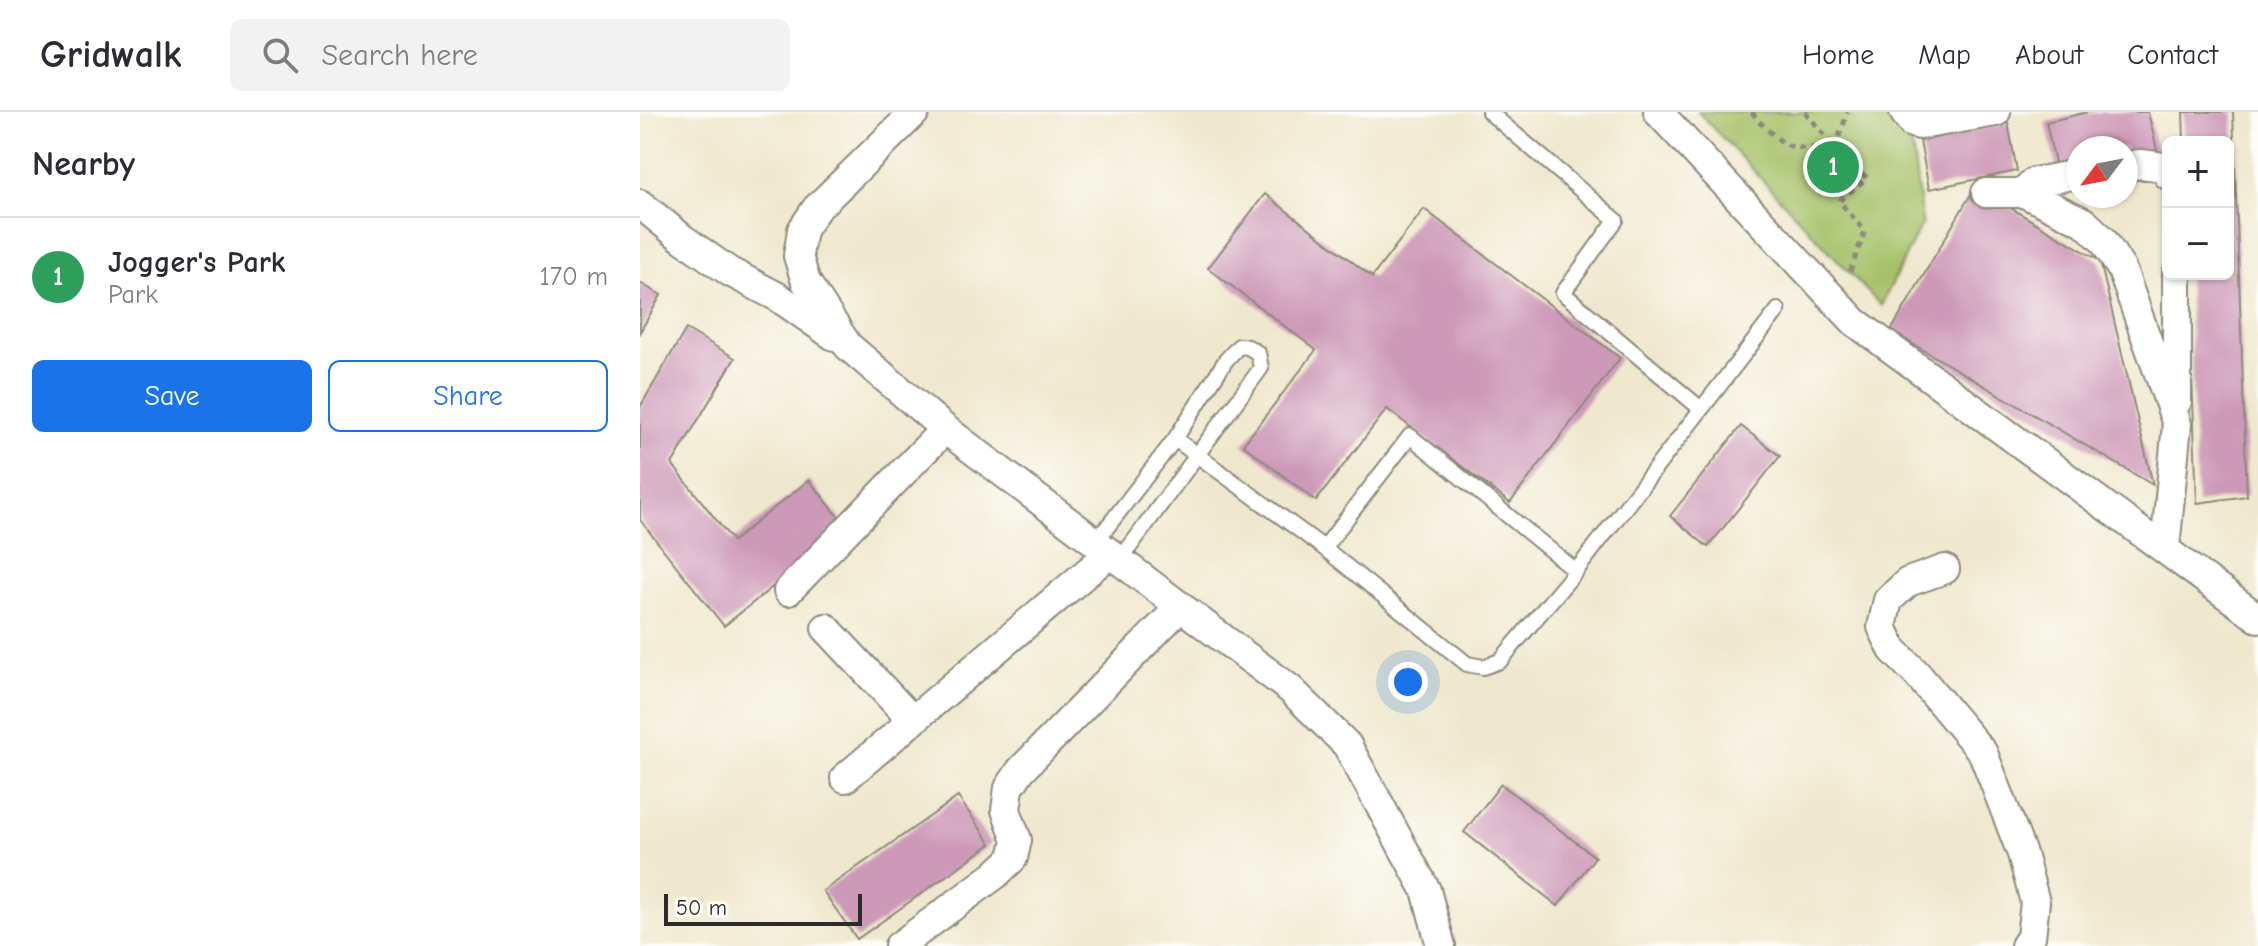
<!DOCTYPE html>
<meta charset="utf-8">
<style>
body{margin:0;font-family:"Comic Neue",sans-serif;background:#f2f2f3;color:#2b2b33}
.controls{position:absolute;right:24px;top:24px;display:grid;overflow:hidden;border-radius:12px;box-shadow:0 2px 6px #0004}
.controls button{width:72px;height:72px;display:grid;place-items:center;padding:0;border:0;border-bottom:2px solid #e1e1e2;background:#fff;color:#2b2b33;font:40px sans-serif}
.compass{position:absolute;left:1426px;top:24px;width:72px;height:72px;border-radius:50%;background:#fff;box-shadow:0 2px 6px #0004;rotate:238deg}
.scale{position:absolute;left:24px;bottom:20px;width:198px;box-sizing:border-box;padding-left:8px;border:4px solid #2b2b2b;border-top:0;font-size:22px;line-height:28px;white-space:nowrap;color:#2b2b2b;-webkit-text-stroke:6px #fdfcf7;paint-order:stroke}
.you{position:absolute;left:768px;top:570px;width:28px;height:28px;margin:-20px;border:6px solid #fff;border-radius:50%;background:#1a73e8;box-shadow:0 0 0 12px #1a73e833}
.badge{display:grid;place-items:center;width:52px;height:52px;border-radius:50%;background:#1a73e8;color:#fff;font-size:26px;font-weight:700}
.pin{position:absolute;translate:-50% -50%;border:4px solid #fff;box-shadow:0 2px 8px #0006}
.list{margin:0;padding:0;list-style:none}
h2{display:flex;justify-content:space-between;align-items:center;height:104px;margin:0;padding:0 32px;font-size:34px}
h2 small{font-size:26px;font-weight:400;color:#7c7c81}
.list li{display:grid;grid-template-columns:52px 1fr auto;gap:24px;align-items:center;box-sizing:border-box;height:120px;padding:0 32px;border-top:2px solid #e1e1e2}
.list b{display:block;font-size:30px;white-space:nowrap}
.list p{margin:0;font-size:26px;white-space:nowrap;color:#7c7c81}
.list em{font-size:26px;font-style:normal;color:#7c7c81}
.actions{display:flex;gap:16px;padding:24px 32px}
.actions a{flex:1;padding:18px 0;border:2px solid #1a73e8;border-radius:12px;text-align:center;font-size:28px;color:#1a73e8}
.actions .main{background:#1a73e8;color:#fff}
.icon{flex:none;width:44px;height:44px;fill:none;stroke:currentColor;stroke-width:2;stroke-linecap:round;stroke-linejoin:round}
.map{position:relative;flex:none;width:1618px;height:834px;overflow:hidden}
header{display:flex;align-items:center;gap:48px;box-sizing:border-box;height:112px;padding:0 40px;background:#fff;border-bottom:2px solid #e1e1e2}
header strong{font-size:38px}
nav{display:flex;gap:44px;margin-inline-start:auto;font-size:28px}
.search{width:560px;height:72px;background:#f2f2f3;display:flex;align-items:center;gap:20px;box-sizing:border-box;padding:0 28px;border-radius:12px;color:#7c7c81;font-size:30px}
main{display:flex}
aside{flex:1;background:#fff}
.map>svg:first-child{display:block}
.green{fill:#a5c168;stroke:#68764a;stroke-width:2}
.building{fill:#cd99b8}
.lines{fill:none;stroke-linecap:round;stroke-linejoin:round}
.lane-casing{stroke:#8e8a7c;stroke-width:18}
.street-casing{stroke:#8e8a7c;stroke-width:32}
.path{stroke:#8e8a7c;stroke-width:5;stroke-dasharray:6 6;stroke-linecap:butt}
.lane{stroke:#fff;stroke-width:14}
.street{stroke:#fff;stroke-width:28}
</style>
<header>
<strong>Gridwalk</strong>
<div class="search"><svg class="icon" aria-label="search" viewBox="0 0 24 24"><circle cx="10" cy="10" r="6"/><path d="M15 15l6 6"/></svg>Search here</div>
<nav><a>Home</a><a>Map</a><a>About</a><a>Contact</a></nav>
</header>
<main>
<aside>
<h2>Nearby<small></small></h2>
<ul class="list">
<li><span class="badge" style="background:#2e9e5b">1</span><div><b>Jogger's Park</b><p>Park</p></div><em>170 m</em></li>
</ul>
<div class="actions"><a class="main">Save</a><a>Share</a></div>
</aside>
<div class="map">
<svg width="1618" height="834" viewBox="0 0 1618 834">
<rect width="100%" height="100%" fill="#fdfcf7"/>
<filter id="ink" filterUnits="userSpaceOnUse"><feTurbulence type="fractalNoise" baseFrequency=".0125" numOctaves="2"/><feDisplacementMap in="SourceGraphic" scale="16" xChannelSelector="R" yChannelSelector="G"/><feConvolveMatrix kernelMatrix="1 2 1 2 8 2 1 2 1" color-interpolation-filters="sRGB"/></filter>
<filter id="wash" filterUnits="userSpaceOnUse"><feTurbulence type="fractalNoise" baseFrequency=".006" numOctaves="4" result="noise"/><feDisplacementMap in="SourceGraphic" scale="32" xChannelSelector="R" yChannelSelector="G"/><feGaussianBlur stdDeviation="1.8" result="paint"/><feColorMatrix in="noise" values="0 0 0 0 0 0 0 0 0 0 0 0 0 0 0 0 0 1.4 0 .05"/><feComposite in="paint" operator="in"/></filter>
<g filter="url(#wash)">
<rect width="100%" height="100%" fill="#f0e8ce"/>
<path class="green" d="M 1058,0 L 1268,0 L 1282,111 L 1241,194 Z"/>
<g id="blocks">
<path class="building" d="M 1448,0 L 1508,0 L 1517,38 L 1486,45 L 1486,36 L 1438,36 L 1438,56 L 1417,60 L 1406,10 Z
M 1543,0 L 1593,0 L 1607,384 L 1557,391 L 1548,162 L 1588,162 L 1588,30 L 1544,30 Z
M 1368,11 L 1377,59 L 1289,77 L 1280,29 Z
M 1335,75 L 1460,149 L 1513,373 L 1251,219 Z
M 625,82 L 732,165 L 784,97 L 980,246 L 870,391 L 747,297 L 676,389 L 603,333 L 676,238 L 568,156 Z
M 0,171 L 21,183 L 0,220 Z
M 46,217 L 95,246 L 32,352 L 93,429 L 169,368 L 207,415 L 84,514 L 0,408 L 0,295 Z
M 1101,314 L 1140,344 L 1068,435 L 1030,404 Z
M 861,672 L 955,745 L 918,794 L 824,720 Z
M 318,685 L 351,732 L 217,827 L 183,779 Z"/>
</g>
</g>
<g filter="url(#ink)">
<use href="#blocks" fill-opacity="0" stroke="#8e8a7c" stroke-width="2"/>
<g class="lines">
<defs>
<path id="lane" d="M 849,0 L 976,108 L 923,181 L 1061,297
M 535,327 L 684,436 L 827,552 L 843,555 L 860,549 L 936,459 L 1138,198
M 455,431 L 535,327 L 586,248 L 599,234 L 608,235 L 618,241 L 621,256 L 480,448
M 684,436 L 770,324 L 936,459"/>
<path id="street" d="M 275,0 L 176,97 L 162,118 L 158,144 L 166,170 L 208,234 L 305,317 L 650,577 L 707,633 L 786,778 L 801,834
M 1018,0 L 1215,210 L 1618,506
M 1264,0 L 1272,11 L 1280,13 L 1356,0
M 1486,54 L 1501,52 L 1524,55 L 1528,63
M 1346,81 L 1384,81 L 1444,110 L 1463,128 L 1482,158 L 1537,312 L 1525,437
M 1384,81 L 1394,70 L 1438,62
M 0,92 L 43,127 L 90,160 L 138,185 L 194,224
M 1537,162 L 1537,289
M 1305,457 L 1268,470 L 1248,488 L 1242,515 L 1253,538 L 1277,562 L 1343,641 L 1382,742 L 1395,790 L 1391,825 L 1385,834
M 148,479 L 305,317
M 186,516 L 273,609
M 205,666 L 470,441
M 259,834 L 355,763 L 373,746 L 377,728 L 366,698 L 369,676 L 381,658 L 541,494"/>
</defs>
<use href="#lane" class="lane-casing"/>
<use href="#street" class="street-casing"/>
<path class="path" d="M 1112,0 C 1118,10 1139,30 1150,34 C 1159,38 1184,35 1195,35 L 1208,0
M 1165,0 L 1195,35 L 1227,66 L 1199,89 L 1225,119 L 1208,165"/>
<use href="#lane" class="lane"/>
<use href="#street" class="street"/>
</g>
</g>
</svg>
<div class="controls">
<button>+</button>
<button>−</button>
</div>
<svg class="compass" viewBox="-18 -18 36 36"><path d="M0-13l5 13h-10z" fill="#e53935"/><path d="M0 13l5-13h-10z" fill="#7c7c81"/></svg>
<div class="scale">50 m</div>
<div class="you"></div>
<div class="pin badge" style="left:1193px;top:55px;background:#2e9e5b">1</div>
</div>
</main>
